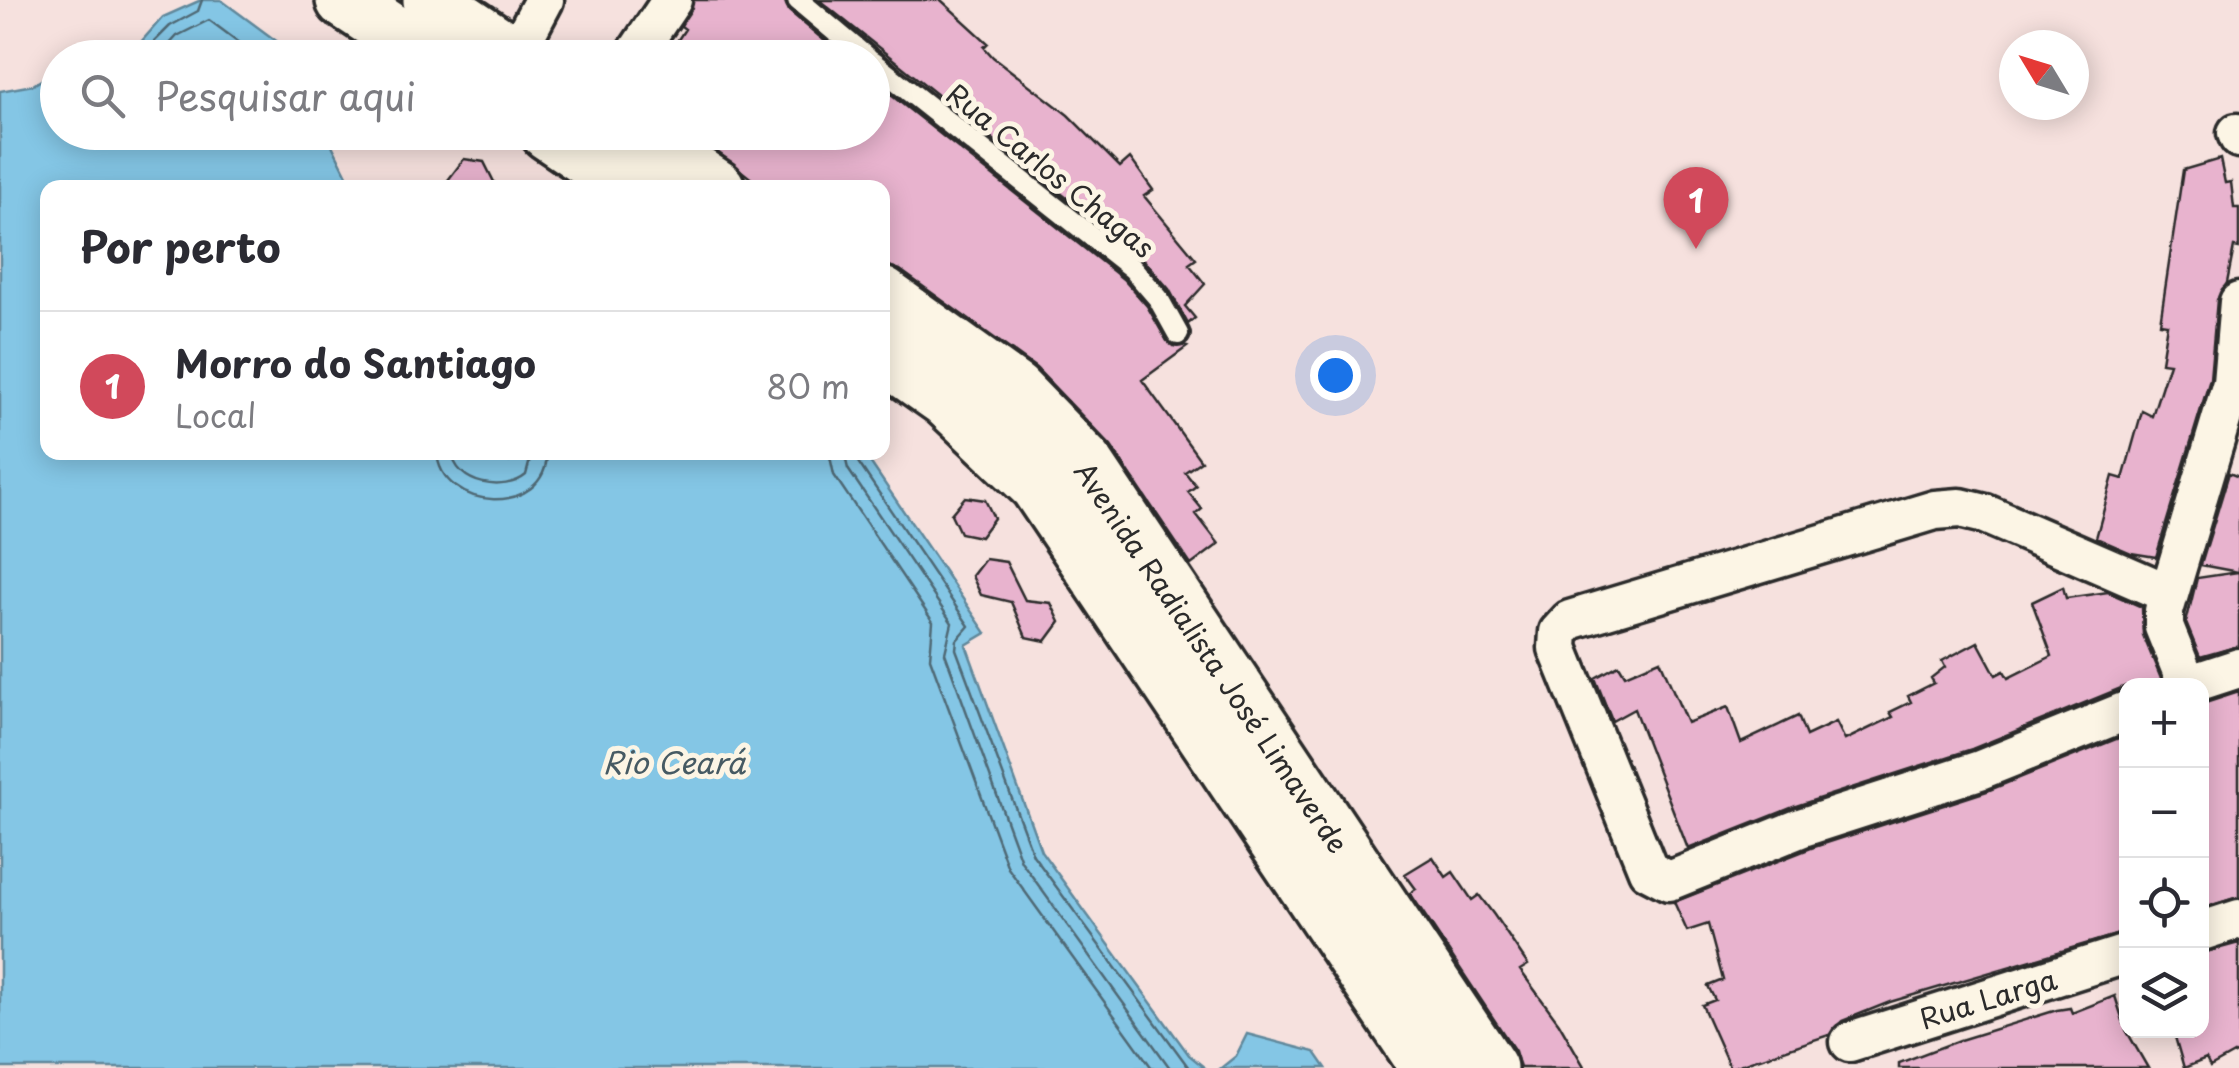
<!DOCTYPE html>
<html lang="pt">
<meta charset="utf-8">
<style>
body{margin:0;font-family:"Playpen Sans",sans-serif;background:#f2f2f3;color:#2b2b33}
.controls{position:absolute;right:30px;bottom:30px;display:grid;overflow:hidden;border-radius:20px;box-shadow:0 5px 25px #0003}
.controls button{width:90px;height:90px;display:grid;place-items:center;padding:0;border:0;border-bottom:2px solid #e1e1e2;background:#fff;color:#2b2b33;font:50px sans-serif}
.compass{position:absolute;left:1999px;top:30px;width:90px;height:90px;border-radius:50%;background:#fff;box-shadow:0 5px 25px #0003;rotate:308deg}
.you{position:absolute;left:1335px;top:375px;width:35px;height:35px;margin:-25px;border:8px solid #fff;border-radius:50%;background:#1a73e8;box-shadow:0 0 0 15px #1a73e833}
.badge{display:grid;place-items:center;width:65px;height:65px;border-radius:50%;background:#d1495b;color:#fff;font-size:32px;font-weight:700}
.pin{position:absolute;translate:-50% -82px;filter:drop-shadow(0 2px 5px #0008)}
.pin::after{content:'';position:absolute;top:52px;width:35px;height:30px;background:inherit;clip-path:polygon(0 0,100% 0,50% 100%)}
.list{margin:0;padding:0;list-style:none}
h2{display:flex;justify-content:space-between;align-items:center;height:130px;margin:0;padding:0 40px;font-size:42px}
h2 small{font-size:32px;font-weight:400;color:#7c7c81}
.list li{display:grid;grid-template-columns:65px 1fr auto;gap:30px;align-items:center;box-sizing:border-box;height:150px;padding:0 40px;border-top:2px solid #e1e1e2}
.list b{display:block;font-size:38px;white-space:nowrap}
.list p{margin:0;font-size:32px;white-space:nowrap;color:#7c7c81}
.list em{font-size:32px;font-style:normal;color:#7c7c81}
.icon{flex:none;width:55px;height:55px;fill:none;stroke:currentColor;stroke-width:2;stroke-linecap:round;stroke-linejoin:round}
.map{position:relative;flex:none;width:2239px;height:1068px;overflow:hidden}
.search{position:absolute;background:#fff;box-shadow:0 5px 25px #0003;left:40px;top:40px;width:850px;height:110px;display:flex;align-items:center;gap:25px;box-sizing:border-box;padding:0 35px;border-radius:55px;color:#7c7c81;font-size:38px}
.panel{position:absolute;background:#fff;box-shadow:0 5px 25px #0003;left:40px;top:180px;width:850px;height:280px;border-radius:20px}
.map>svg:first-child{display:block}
.water{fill:#84c6e5;stroke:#60889b;stroke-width:2.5}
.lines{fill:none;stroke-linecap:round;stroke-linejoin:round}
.shore{stroke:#4f6975;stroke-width:2.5}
.building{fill:#e8b3ce;stroke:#2b2b2b;stroke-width:2.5}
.service-casing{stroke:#2b2b2b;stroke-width:28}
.minor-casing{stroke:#2b2b2b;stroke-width:45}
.secondary-casing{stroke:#2b2b2b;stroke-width:62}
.service{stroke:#fcf5e5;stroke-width:20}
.minor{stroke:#fcf5e5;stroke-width:38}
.secondary{stroke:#fcf5e5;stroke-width:55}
.labels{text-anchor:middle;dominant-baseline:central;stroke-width:10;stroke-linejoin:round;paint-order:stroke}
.street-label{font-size:28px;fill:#2b2b2b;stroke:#fcf5e5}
.water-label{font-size:30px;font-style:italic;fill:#465a63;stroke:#fcf5e5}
</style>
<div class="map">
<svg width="2239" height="1068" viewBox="0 0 2239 1068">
<rect width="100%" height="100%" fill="#f6e1de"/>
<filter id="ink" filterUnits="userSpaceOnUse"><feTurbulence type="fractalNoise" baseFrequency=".01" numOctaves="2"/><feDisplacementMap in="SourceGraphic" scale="20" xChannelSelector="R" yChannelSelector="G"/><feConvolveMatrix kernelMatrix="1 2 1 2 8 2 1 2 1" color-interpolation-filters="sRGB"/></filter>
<g filter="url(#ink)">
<path class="water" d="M 201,0 L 221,0 L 298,57 L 76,57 L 95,46 L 140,43 L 163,17 Z
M 57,70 L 58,132 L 333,133 L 330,141 L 353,187 L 48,188 L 48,452 L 464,452 L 509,462 L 509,452 L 864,453 L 986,633 L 966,645 L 1041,851 L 1189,1055 L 1205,1068 L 0,1068 L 0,91 L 33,85 Z
M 1247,1034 L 1315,1052 L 1326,1068 L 1221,1068 L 1236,1056 Z"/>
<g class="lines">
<path class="shore" d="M 95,58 L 144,52 L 170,26 L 198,11 L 202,0
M 157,58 L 177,36 L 209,20 L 260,58
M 437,452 C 440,512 548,518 547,452
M 452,452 C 455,485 505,493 526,475 L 532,452
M 829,452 L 834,475 L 933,622 L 930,658 L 1008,868 L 1152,1068
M 844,452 L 848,469 L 952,623 L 945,653 L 1021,861 L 1170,1068
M 857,452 L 858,462 L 969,626 L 957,640 L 956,649 L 1033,855 L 1189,1068"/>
</g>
<path class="building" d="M 694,0 L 785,0 L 789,11 L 845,58 L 666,58 L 685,29 L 681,26 Z
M 819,0 L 941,0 L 988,43 L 984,47 L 993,57 L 1068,115 L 1120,167 L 1130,158 L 1153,190 L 1144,196 L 1196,259 L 1189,264 L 1205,284 L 1185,306 L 1195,318 L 1188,324 L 1169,289 L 1142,258 Z
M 872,80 L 1123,279 L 1147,306 L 1167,341 L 1187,347 L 1142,380 L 1201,461 L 1185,472 L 1196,486 L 1188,492 L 1202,509 L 1196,514 L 1219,544 L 1191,565 L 1111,446 L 1036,368 L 900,270 L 882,264 L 882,188 L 763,188 L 692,132 L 872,132 Z
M 464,159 L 484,162 L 497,188 L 442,188 Z
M 2220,159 L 2225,183 L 2231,182 L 2234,208 L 2239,208 L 2239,248 L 2234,247 L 2227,283 L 2217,300 L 2210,379 L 2156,557 L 2131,553 L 2096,538 L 2113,476 L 2123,479 L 2142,411 L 2152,416 L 2169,363 L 2161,362 L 2167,324 L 2160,323 L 2183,170 Z
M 2229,473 L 2239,477 L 2239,646 L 2200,657 L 2186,623 L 2197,578 L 2238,572 L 2201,565 Z
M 965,497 L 985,500 L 994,518 L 980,537 L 960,533 L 951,514 Z
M 985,559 L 1006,562 L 1025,600 L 1051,603 L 1060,622 L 1046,641 L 1026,637 L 1011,602 L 981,595 L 972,576 Z
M 2063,587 L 2066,598 L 2108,592 L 2142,607 L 2143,635 L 2162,681 L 2126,686 L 1972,749 L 1796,806 L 1688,849 L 1634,709 L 1612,721 L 1595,678 L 1619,665 L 1625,675 L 1660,660 L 1687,723 L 1728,707 L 1741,743 L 1798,716 L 1806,736 L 1836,722 L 1845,740 L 1893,717 L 1890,712 L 1911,702 L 1908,696 L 1934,683 L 1931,678 L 1945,667 L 1942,661 L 1978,642 L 1996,675 L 2004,671 L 2008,678 L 2052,656 L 2032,602 Z
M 2239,692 L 2239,897 L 2202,908 L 2202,704 Z
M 2126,735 L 2126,932 L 1890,1002 L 1842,1021 L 1829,1035 L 1730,1068 L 1702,1005 L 1715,1000 L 1708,986 L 1723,980 L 1708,924 L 1687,931 L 1674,902 L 1811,848 L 1987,791 Z
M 1433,857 L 1446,877 L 1453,872 L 1472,900 L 1479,895 L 1494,915 L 1528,965 L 1520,970 L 1559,1023 L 1585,1068 L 1520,1068 L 1515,1051 L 1410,893 L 1416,889 L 1405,874 Z
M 2239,943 L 2239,1051 L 2210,1067 L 2206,1059 L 2184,1068 L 2173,1030 L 2202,1030 L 2202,953 Z
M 2115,996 L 2126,1030 L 2148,1068 L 1899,1068 L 1899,1063 L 1960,1040 L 2057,1010 L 2070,1008 L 2072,1013 Z"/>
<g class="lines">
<defs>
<path id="service" d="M 798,0 L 867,58
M 872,62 L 1133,269 L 1158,298 L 1178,334"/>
<path id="minor" d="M 515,55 L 544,0
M 633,58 L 672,0
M 2237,133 L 2239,138
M 2187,684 L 2164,627 L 2164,611 L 2232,383 L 2239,302
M 2184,686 L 2239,668
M 2126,711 L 1980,770 L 1803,827 L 1669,881 L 1648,870 L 1558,648 L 1559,632 L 1570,620 L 1935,510 L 1960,508 L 1985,514 L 2167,593
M 2202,931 L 2239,919
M 1850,1042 L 2126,954"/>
<path id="secondary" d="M 344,0 L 432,58
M 431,0 L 518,58
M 548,132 L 631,188
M 633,132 L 717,188
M 882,295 L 1014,390 L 1085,463 L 1489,1068
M 882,354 L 946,399 L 1037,485 L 1429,1068"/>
</defs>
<use href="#service" class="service-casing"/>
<use href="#minor" class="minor-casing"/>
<use href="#secondary" class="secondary-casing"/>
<use href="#service" class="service"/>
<use href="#minor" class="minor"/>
<use href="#secondary" class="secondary"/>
</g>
</g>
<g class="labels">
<g class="street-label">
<text transform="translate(1051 170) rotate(39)">Rua Carlos Chagas</text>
<text transform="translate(1212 657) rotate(56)">Avenida Radialista José Limaverde</text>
<text transform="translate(1988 998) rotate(-17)">Rua Larga</text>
</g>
<g class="water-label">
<text x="674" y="761">Rio Ceará</text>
</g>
</g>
</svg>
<div class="controls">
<button>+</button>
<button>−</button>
<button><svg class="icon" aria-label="locate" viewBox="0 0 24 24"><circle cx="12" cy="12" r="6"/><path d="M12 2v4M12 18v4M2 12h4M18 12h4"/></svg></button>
<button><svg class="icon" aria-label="layers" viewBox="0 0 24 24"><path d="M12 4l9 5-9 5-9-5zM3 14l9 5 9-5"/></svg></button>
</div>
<svg class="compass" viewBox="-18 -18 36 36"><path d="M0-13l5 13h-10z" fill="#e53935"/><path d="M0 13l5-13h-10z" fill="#7c7c81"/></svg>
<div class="you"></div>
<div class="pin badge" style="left:1696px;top:249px">1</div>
<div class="search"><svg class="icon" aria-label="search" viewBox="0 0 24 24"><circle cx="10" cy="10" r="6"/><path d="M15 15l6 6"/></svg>Pesquisar aqui</div>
<section class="panel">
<h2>Por perto<small></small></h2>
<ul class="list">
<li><span class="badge">1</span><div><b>Morro do Santiago</b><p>Local</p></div><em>80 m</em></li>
</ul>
</section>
</div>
